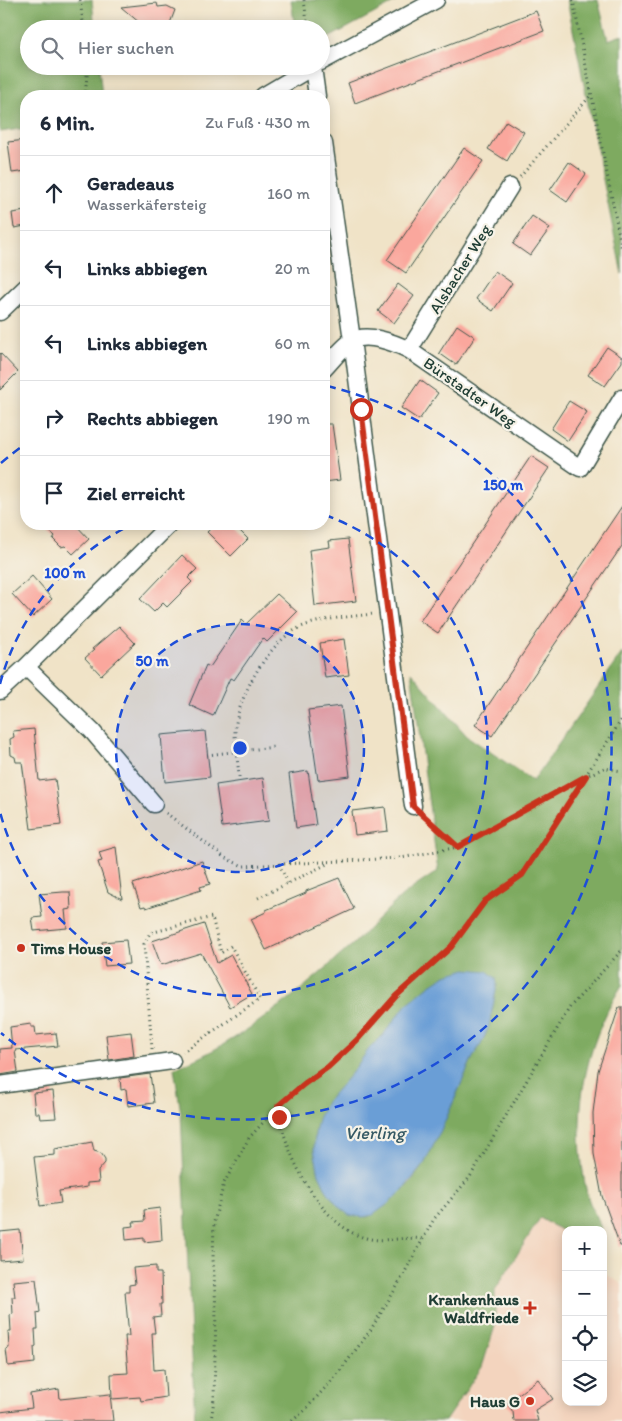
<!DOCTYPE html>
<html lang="de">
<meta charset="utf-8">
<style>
body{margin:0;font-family:Itim,sans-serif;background:#f2f2f3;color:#1f2937}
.controls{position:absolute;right:15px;bottom:15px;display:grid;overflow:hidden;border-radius:10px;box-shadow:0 2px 12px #0003}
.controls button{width:45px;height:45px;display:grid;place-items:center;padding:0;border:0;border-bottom:1px solid #e0e1e3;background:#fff;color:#1f2937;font:25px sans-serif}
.stop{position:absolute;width:15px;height:15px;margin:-11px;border:4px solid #c8321e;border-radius:50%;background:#fff}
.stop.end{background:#c8321e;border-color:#fff;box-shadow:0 1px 5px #0008}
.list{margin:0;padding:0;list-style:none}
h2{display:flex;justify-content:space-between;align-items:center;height:65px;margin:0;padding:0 20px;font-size:21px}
h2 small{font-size:16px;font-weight:400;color:#747a83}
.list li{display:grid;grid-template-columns:32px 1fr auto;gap:15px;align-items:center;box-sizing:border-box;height:75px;padding:0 20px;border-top:1px solid #e0e1e3}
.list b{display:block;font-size:19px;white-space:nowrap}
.list p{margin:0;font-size:16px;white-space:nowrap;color:#747a83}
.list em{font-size:16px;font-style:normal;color:#747a83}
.icon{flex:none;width:28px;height:28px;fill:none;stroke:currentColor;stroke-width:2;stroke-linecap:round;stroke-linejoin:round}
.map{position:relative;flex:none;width:622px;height:1421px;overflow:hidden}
.search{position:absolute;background:#fff;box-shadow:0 2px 12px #0003;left:20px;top:20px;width:310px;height:55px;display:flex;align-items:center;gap:12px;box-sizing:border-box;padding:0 18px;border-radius:28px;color:#747a83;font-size:19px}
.panel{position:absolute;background:#fff;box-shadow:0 2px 12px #0003;left:20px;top:90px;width:310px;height:440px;border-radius:20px}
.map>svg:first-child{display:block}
.built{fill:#f3d4be}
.forest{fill:#7eaa61;stroke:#4e744a;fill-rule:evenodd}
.water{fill:#6a9ed6;stroke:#446e85}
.building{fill:#faa79d}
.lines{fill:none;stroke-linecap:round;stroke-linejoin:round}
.minor-casing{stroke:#3e564a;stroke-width:19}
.path{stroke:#3e564a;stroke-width:3;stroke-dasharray:1 4;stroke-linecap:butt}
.minor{stroke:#fff;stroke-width:16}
.route{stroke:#c8321e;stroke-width:6}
.ring{fill:none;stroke:#1d4ed8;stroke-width:2.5;stroke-dasharray:9 6}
.poi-dot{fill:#c8321e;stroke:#f7f3e8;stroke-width:2}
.labels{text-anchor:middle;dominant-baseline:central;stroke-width:4.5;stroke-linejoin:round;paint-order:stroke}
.street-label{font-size:16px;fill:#1f3d34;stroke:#f7f3e8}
.poi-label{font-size:16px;font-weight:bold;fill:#1f3d34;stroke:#f7f3e8;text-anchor:end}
.water-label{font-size:18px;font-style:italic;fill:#365a65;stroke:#f7f3e8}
.centre{fill:#1d4ed8;stroke:#f7f3e8;stroke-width:2.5}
.ring-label{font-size:15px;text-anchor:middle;font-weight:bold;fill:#1d4ed8;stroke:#f7f3e8;stroke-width:4.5;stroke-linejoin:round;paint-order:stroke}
</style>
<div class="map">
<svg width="622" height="1421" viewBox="0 0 622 1421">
<rect width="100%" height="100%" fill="#f7f3e8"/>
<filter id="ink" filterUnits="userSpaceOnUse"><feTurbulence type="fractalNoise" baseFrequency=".02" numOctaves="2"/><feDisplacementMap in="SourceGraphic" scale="10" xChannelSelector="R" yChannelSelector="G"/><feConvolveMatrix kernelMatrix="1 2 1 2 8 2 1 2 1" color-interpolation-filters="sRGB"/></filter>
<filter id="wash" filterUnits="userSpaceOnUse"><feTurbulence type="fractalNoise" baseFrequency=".0096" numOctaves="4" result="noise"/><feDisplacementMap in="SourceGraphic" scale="20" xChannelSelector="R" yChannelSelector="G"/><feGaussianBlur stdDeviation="1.12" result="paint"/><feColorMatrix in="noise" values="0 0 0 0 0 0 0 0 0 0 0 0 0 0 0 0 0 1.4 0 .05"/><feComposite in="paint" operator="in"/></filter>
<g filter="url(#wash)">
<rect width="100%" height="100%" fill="#f0e3c7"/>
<path class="built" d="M 540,1217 L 566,1233 L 566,1402 L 603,1402 L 603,1273 L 622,1284 L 622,1421 L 445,1421 L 482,1367 L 495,1326 L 495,1290 Z"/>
<path class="forest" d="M 0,0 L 92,0 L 95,29 L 29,29 L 29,66 L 99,66 L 102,96 L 26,96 L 26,128 L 0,132 Z
M 291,0 L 399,0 L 321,42 L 321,29 L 295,29 Z
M 567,0 L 598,0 L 608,40 L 622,35 L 622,274 Z
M 622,653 L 622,985 C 582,1049 571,1121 587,1194 C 590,1206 597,1218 602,1230 L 566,1230 L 566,1233 L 540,1218 L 495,1290 L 495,1326 L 482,1367 L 445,1421 L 195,1421 L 181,1113 L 174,1068 C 238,1045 302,990 352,945 C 372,927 391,903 413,888 C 421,882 430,877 438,871 L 411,672 L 467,736 L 533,781 ZM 446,975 L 497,985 L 489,1026 L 483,1040 L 471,1061 L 442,1128 L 424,1164 L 411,1182 L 388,1204 L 368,1217 L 349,1215 L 327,1191 L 319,1174 L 314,1150 L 315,1134 L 326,1102 L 351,1074 L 369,1049 L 383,1035 L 406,1005 L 429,986 Z"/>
<path class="water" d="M 466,969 L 487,971 L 496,978 L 497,985 L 489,1026 L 483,1040 L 471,1061 L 442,1128 L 424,1164 L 401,1192 L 388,1204 L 373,1215 L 363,1217 L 349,1215 L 339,1207 L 327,1191 L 319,1174 L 314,1150 L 315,1134 L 318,1119 L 326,1102 L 351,1074 L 369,1049 L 383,1035 L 406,1005 L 429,986 L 446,975 Z"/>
<g id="blocks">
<path class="building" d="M 157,3 L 158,7 L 167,6 L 175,10 L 169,26 L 147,29 L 121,7 Z
M 536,11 L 544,31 L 355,103 L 348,83 Z
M 506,121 L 524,132 L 507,161 L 488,149 Z
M 26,140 L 26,171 L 12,173 L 8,142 Z
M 464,148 L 483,161 L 406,273 L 387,260 Z
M 569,162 L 586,174 L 567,202 L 550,190 Z
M 26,211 L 26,226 L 14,228 L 12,213 Z
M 532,216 L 550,228 L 530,256 L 513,244 Z
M 495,271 L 512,283 L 493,311 L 476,299 Z
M 398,284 L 414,296 L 394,323 L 378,311 Z
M 457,325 L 475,337 L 456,365 L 439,353 Z
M 607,347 L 622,357 L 622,362 L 605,386 L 588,375 Z
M 0,353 L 18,372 L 0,390 Z
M 420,380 L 438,393 L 419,420 L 401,408 Z
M 569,401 L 587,412 L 568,441 L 551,429 Z
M 324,424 L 332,424 L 340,480 L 324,482 Z
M 531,456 L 549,468 L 438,633 L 420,621 Z
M 622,506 L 622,546 L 492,736 L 475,725 Z
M 42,524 L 75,524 L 89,539 L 73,554 L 65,546 L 61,547 L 53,539 L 55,536 Z
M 216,524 L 233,524 L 248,539 L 231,556 L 207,532 Z
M 348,539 L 356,601 L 315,606 L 309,550 L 330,547 L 329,541 Z
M 182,555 L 197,569 L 188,578 L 192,582 L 167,607 L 163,603 L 154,612 L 140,599 Z
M 32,576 L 52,599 L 33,617 L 12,594 Z
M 277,594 L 297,612 L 267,642 L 263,638 L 234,680 L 230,678 L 213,716 L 189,705 L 206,665 L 210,667 L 242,620 L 246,624 Z
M 119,626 L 135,643 L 101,675 L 85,658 L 94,650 L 92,649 Z
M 344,639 L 349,675 L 325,678 L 320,643 Z
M 341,706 L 350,776 L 318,780 L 308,710 Z
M 34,729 L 39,781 L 55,779 L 61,825 L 31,829 L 22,762 L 16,762 L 15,757 L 11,755 L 10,739 L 14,737 L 13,731 Z
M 205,731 L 210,777 L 165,782 L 161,735 Z
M 308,771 L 316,825 L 296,828 L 289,774 Z
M 263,778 L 269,821 L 222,827 L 216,785 Z
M 385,807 L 388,831 L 355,835 L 352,811 Z
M 116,847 L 122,899 L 108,892 L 98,862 L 102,861 L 99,852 Z
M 202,861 L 210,884 L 200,887 L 201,890 L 146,908 L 145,906 L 141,907 L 133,884 Z
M 339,878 L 354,909 L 266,950 L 251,919 L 266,912 L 266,910 L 306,893 L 306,891 Z
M 63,892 L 70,892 L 71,909 L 65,910 L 67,928 L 34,931 L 32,918 L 42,917 L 39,894 Z
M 204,924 L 217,963 L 231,955 L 252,994 L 230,1007 L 201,953 L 161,965 L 152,941 Z
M 126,940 L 129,964 L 105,966 L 102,942 Z
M 619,1007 L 622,1007 L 622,1246 L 620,1246 L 602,1196 L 594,1154 L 593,1113 L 598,1071 Z
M 31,1024 L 31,1027 L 35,1027 L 36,1035 L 56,1033 L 58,1046 L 15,1050 L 18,1072 L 0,1075 L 0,1049 L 12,1048 L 10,1027 Z
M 131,1032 L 134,1056 L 109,1060 L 106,1035 Z
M 150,1074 L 154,1103 L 128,1106 L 126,1089 L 121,1090 L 120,1078 Z
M 53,1091 L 56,1118 L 40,1119 L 39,1113 L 35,1113 L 33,1093 Z
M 92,1142 L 94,1151 L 101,1153 L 105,1159 L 105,1163 L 98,1171 L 99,1182 L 87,1183 L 87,1187 L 59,1191 L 61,1203 L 40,1206 L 34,1157 L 55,1155 L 55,1149 Z
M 160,1208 L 162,1240 L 144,1242 L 144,1238 L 126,1240 L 125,1227 L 134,1226 L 133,1222 L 145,1221 L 144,1210 Z
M 20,1230 L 23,1259 L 0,1261 L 0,1232 Z
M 156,1266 L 156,1273 L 161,1273 L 162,1304 L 160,1304 L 161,1316 L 153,1317 L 155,1333 L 152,1333 L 154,1370 L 164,1369 L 166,1397 L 141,1401 L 140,1397 L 112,1399 L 111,1374 L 128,1373 L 125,1336 L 129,1336 L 125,1292 L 129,1292 L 129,1285 L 135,1284 L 133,1268 Z
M 36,1279 L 40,1312 L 37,1313 L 38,1329 L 35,1329 L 36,1346 L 34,1347 L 35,1363 L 8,1366 L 6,1349 L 9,1348 L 8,1331 L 11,1331 L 10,1315 L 13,1314 L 12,1297 L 15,1297 L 13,1281 Z
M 538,1379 L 553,1399 L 535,1410 L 538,1421 L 514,1421 L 513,1412 L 507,1403 Z
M 59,1389 L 60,1399 L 110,1394 L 113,1421 L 0,1421 L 0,1412 L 32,1408 L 30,1394 Z"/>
</g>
</g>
<g filter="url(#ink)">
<use href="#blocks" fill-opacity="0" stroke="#3e564a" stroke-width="1"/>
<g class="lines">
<defs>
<path id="minor" d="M 321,62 L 436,0
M 313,67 L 317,96
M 263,96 L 314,66
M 324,143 L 352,340 L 413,806
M 0,312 L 26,287
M 409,350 L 510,187
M 324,369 C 332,361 343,346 352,341 C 367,332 395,343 409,350 L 580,468 L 622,398
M 26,667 L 92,731 L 154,804
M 0,691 L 26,667 L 170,524
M 0,1085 L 172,1061"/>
</defs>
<use href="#minor" class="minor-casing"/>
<path class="path" d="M 80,0 L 84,29
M 304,0 L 308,29
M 573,0 L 622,250
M 85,96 L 88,66
M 520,177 L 591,95
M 207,755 L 274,747
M 239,777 C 238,762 235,746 235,731 C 237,698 269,640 301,627 C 323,618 349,617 373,614
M 166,813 L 225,858 L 243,866 L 401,858 L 458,847 L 586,776 L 604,768 L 622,771
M 423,815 L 457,846
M 279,864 L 288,883
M 258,898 L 329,863
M 152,1049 L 144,944 L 150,933 L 212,917 L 221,953 L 231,946 L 260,999 L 183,1052
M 278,1107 C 283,1150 320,1227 366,1238 C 385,1243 404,1236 423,1239
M 211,1421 L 214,1399 L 216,1309 L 213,1259 L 214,1222 L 224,1183 L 249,1138 L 278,1106 L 304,1083 L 328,1067 L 357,1040 L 396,996 L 451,947 L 485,901 L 522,875 L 622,719
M 292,1421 L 304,1411 L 336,1376 L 370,1331 L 396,1288 L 434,1219 L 470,1177 L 570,1007 L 622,950"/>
<use href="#minor" class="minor"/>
</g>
</g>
<g class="lines" filter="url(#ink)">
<path class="route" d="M 279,1117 L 278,1106 L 304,1084 L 328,1067 L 357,1040 L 396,996 L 451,947 L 485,901 L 522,875 L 586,776 L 458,847 L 413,806 L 361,409"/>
</g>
<circle cx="240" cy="748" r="124" fill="#1d4ed8" fill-opacity=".12"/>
<g class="ring">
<circle cx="240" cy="748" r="124"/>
<path d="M0 684A248 248 0 0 1 133 524M325 515A248 248 0 1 1 0 812"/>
<path d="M1 463A372 372 0 0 1 24 445M327 386A372 372 0 1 1 1 1033"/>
</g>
<g class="poi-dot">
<circle cx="21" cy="948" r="5"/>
<path d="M527.5 1300.5h5v5h5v5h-5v5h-5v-5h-5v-5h5z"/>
<circle cx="530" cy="1401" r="5"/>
</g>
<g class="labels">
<g class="street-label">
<text transform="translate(460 269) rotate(-58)">Alsbacher Weg</text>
<text transform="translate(470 392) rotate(35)">Bürstadter Weg</text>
</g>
<g class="poi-label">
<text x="31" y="948" text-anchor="start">Tims House</text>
<text x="519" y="1299">Krankenhaus<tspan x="519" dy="18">Waldfriede</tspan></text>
<text x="520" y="1401">Haus G</text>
</g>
<g class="water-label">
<text x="375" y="1133">Vierling</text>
</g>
</g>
<circle cx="240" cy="748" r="8" class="centre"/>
<g class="ring-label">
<text x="503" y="490">150 m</text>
<text x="65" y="578">100 m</text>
<text x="152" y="666">50 m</text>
</g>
</svg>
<div class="controls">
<button>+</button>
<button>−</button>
<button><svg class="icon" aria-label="locate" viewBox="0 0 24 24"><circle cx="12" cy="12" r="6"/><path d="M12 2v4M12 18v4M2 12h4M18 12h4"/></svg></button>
<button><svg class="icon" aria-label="layers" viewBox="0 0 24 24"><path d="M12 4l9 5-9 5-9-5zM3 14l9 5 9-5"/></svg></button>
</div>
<div class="stop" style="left:361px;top:409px"></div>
<div class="stop end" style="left:279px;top:1117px"></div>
<div class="search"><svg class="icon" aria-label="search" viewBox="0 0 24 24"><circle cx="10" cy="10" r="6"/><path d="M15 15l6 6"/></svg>Hier suchen</div>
<section class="panel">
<h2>6 Min.<small>Zu Fuß · 430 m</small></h2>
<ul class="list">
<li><svg class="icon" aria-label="ahead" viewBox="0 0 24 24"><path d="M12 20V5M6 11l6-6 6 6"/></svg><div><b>Geradeaus</b><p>Wasserkäfersteig</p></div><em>160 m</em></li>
<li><svg class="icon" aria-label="left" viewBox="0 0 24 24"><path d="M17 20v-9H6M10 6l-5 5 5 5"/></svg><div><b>Links abbiegen</b></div><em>20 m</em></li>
<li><svg class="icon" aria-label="left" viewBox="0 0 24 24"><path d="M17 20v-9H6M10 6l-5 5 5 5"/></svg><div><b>Links abbiegen</b></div><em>60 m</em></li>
<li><svg class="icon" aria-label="right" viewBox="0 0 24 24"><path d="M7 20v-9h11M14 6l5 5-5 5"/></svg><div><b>Rechts abbiegen</b></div><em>190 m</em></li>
<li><svg class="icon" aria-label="arrive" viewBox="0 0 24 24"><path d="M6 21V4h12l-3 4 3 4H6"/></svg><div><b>Ziel erreicht</b></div></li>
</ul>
</section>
</div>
